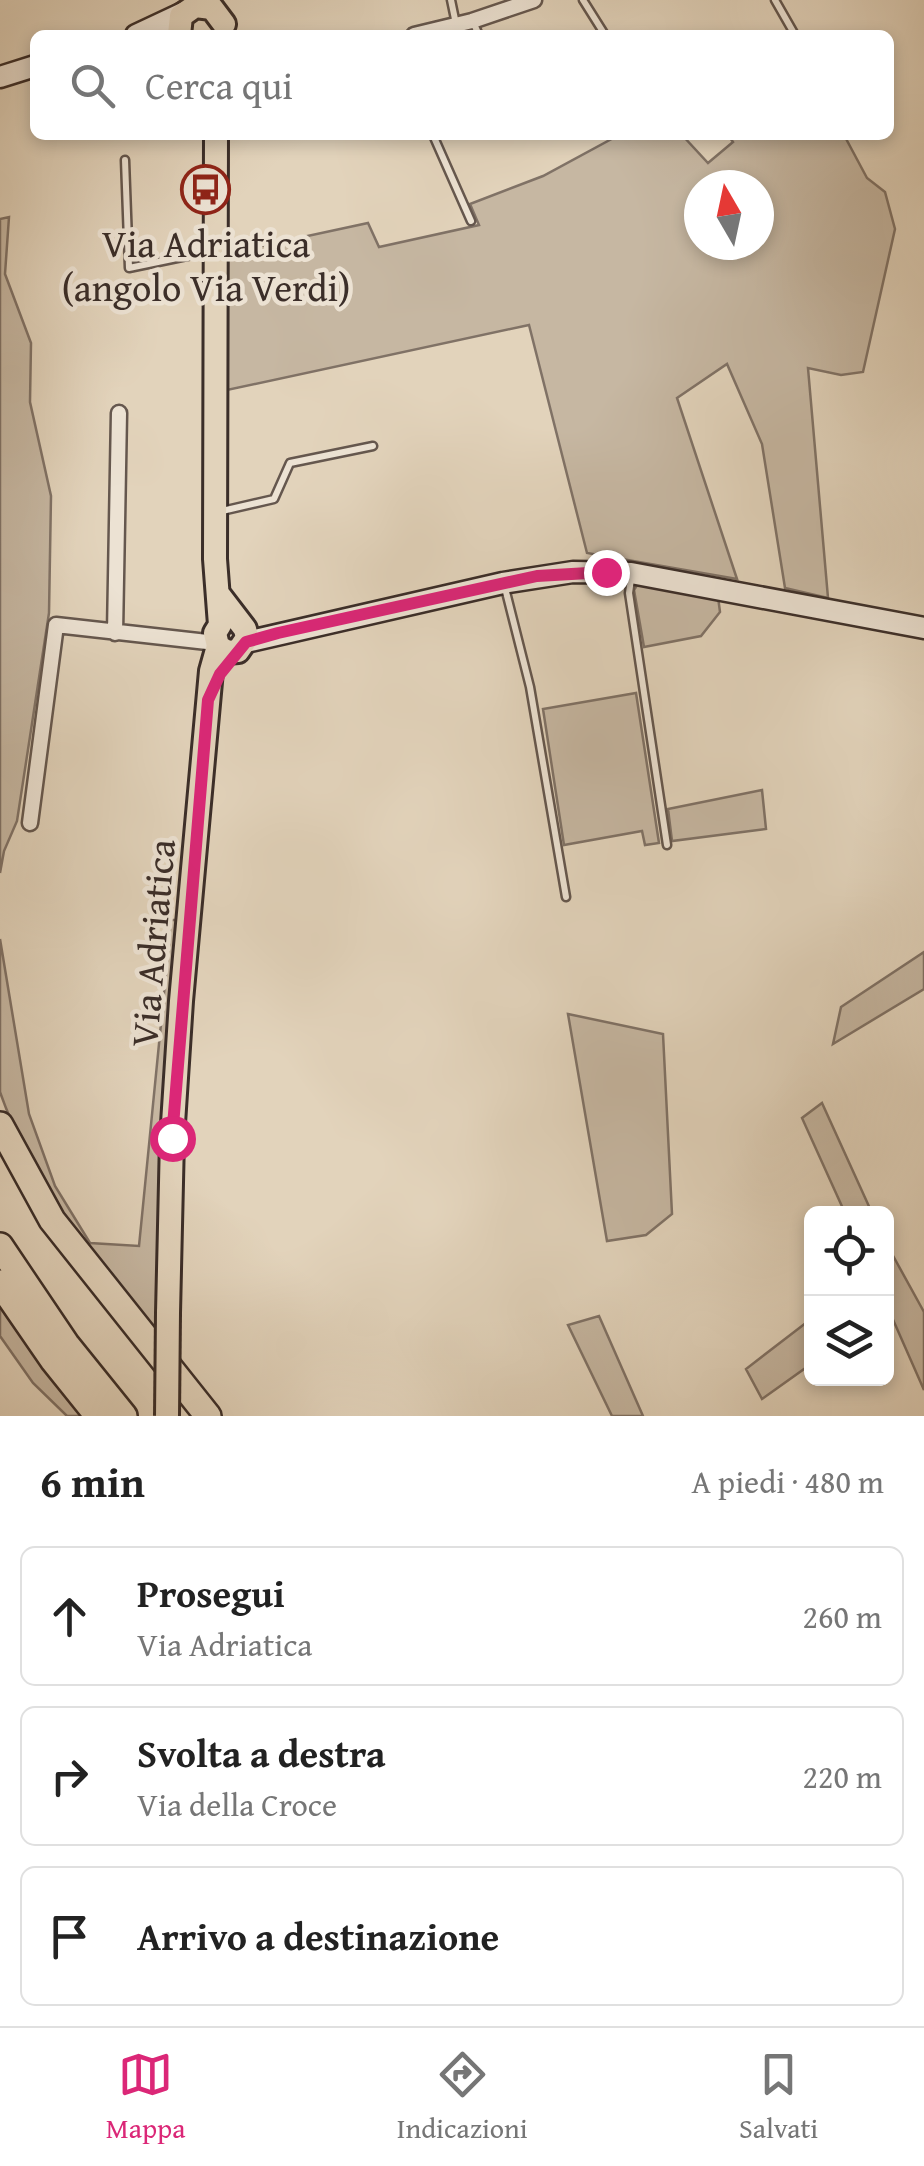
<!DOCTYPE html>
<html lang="it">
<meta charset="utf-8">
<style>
body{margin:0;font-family:"Gentium Book Plus",serif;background:#f2f2f2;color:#222}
.controls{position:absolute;right:30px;bottom:30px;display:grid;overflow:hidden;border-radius:15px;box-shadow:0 5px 15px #0003}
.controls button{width:90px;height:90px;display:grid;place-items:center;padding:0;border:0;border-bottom:2px solid #e0e0e0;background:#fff;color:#222;font:50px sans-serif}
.compass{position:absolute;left:684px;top:170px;width:90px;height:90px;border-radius:50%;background:#fff;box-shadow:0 5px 15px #0003;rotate:351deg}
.stop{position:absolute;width:30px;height:30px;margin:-22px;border:8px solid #db2777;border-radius:50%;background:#fff}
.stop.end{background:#db2777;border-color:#fff;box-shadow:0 2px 10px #0008}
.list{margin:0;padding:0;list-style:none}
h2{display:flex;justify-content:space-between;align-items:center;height:130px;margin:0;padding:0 40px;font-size:42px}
h2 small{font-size:32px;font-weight:400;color:#767676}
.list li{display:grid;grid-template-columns:65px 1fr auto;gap:30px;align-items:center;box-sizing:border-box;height:140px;margin:0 20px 20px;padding:0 20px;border:2px solid #e0e0e0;border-radius:15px}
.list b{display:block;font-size:38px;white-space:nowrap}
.list p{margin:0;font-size:32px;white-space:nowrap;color:#767676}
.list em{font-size:32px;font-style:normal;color:#767676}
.icon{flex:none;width:55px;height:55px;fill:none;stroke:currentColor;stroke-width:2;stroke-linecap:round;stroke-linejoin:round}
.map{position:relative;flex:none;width:924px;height:1416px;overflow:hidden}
.search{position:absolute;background:#fff;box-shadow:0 5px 15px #0003;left:30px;right:30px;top:30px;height:110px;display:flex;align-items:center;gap:25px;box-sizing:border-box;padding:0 35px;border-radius:15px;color:#767676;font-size:38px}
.sheet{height:610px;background:#fff}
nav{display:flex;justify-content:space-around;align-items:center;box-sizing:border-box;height:140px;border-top:2px solid #e0e0e0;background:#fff;font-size:28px;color:#767676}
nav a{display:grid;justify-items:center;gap:5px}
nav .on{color:#db2777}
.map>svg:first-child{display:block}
.green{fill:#c6b7a2;stroke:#807266;stroke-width:2.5;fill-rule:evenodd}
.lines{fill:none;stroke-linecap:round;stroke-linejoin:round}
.service-casing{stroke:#65574e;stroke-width:11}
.minor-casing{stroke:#65574e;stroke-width:19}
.secondary-casing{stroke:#3b2e29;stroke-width:25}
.primary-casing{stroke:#3b2e29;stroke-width:28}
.motorway-casing{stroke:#3b2e29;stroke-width:30}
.service{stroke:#ece2d3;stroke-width:6}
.minor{stroke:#ece2d3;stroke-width:14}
.secondary{stroke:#ece2d3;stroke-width:20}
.primary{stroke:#e2d3bb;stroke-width:22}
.motorway{stroke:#e2d3bb;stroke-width:25}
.primary-bridge-casing{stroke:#3b2e29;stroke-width:28;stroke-linecap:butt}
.primary-bridge{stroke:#e2d3bb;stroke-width:22}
.route{stroke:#db2777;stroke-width:12}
.labels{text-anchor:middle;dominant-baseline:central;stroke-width:9;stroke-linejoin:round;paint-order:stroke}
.poi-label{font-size:38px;fill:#3b2e29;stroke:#ece2d3}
.street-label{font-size:38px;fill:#3b2e29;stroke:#ece2d3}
</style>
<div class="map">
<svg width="924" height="1416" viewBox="0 0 924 1416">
<rect width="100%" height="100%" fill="#e2d3bb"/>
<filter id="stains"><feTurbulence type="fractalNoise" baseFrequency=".002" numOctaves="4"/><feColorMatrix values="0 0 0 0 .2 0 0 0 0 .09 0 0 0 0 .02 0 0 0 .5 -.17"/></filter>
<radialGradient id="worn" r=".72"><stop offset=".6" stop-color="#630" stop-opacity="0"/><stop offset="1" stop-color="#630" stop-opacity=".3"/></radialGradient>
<path class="green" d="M 619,135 L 682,135 L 708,163 L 733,142 L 728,135 L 844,135 L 867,178 L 885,192 L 895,229 L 863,372 L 841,375 L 808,368 L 828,598 L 785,588 L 762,444 L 727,364 L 677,398 L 737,579 L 587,553 L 529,325 L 227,390 L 228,253 L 368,223 L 379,247 L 479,225 L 470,204 L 543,176 ZM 699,185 L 759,185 L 759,245 L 699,245 Z
M 9,217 L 5,274 L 31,343 L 30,402 L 51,496 L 49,613 L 17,821 L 4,851 L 0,873 L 0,219 Z
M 639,582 L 718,597 L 720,612 L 701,636 L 644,647 L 634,590 Z
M 636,693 L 659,843 L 645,845 L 642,831 L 564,845 L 543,709 Z
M 762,790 L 766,829 L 672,841 L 668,809 Z
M 167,920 L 177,920 L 157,1344 C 98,1265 33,1187 0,1092 L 0,939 L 29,1114 L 55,1186 L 90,1243 L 139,1246 L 167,963 L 163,959 Z
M 924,952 L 924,989 L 833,1044 L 841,1007 Z
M 568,1014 L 663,1034 L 672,1214 L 646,1235 L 607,1241 Z
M 822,1103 L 872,1213 L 845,1213 L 802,1118 Z
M 886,1243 L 924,1312 L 924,1390 L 887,1306 Z
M 0,1303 L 82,1416 L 67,1416 L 33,1383 L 0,1336 Z
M 599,1316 L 643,1416 L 612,1416 L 568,1325 Z
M 811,1319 L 811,1364 L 762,1399 L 746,1369 Z"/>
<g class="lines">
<defs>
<path id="service" d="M 451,0 L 456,24
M 583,0 L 605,35
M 775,0 L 795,35
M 473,22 L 479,35
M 433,135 L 471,221
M 125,160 L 129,268 L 211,251
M 222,511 L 274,499 L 290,463 L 373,446
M 631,579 L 629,593 L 667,845
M 504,584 L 530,687 L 566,897"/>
<path id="minor" d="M 414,35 L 472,21 L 534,0
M 115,633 L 119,413
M 30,823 L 56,625 L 216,643"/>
<path id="secondary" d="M 136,35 L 185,12
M 0,77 L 35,66
M 246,642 L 503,583 L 573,572 L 631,573 L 924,628"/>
<path id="primary" d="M 179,35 L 181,16 L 195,6 L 212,8 L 224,24
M 218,646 L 227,652 L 238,651 L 247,638 L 245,629 L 219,595
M 168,1313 L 172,1139 L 181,1001 L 211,671 L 218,646 L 215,633 L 220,625 L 215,559 L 216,135"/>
<path id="motorway" d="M 0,1125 L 52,1220 L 208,1416
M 0,1246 L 66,1344 L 124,1416
M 0,1283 L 53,1360 L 98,1416"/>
</defs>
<use href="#service" class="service-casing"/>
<use href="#minor" class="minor-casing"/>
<use href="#secondary" class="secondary-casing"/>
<use href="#primary" class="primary-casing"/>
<use href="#motorway" class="motorway-casing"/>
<use href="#service" class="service"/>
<use href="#minor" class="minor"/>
<use href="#secondary" class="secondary"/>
<use href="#primary" class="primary"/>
<use href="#motorway" class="motorway"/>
<defs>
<path id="primary-bridge" d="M 167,1416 L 168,1313"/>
</defs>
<use href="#primary-bridge" class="primary-bridge-casing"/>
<use href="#primary-bridge" class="primary-bridge"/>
</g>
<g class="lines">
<path class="route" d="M 172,1138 L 208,700 L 220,674 L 246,642 L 278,633 L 537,576 L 606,572"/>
</g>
<defs>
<symbol id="bus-ring" viewBox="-11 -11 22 22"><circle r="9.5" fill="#ece2d3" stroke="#8f2418" stroke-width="1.5"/><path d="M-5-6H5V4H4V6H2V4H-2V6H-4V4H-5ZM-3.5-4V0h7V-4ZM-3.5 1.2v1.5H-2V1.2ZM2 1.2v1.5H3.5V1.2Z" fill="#8f2418"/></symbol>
</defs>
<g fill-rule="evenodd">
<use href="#bus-ring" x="178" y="162" width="55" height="55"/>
</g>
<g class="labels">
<g class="poi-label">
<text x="206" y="243">Via Adriatica<tspan x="206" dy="44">(angolo Via Verdi)</tspan></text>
</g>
<g class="street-label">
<text transform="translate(152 943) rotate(-85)">Via Adriatica</text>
</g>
</g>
<rect width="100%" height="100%" filter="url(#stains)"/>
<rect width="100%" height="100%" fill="url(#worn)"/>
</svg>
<div class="controls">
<button><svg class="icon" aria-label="locate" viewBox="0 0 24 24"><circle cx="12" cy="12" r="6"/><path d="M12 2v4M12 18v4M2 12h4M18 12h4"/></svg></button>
<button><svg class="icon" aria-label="layers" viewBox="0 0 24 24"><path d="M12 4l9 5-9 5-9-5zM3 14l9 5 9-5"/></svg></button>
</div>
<svg class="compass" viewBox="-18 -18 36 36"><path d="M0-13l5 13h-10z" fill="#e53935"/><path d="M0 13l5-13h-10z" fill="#767676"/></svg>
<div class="stop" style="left:172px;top:1138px"></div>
<div class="stop end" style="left:606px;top:572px"></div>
<div class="search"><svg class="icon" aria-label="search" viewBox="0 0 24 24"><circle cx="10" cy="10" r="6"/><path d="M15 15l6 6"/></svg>Cerca qui</div>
</div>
<section class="sheet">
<h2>6 min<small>A piedi · 480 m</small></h2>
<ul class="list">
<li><svg class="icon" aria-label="ahead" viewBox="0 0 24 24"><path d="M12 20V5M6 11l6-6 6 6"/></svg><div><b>Prosegui</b><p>Via Adriatica</p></div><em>260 m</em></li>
<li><svg class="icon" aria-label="right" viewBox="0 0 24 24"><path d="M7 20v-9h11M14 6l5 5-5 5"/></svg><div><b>Svolta a destra</b><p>Via della Croce</p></div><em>220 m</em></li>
<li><svg class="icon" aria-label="arrive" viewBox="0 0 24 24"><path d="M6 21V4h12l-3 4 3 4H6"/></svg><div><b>Arrivo a destinazione</b></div></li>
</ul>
</section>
<nav>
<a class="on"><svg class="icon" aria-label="map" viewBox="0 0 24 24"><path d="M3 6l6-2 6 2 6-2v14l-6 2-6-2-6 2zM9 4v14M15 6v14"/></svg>Mappa</a>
<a><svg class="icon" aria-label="directions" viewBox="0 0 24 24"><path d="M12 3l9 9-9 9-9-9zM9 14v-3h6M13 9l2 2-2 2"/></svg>Indicazioni</a>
<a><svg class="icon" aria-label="saved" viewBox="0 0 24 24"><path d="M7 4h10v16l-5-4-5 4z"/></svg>Salvati</a>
</nav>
